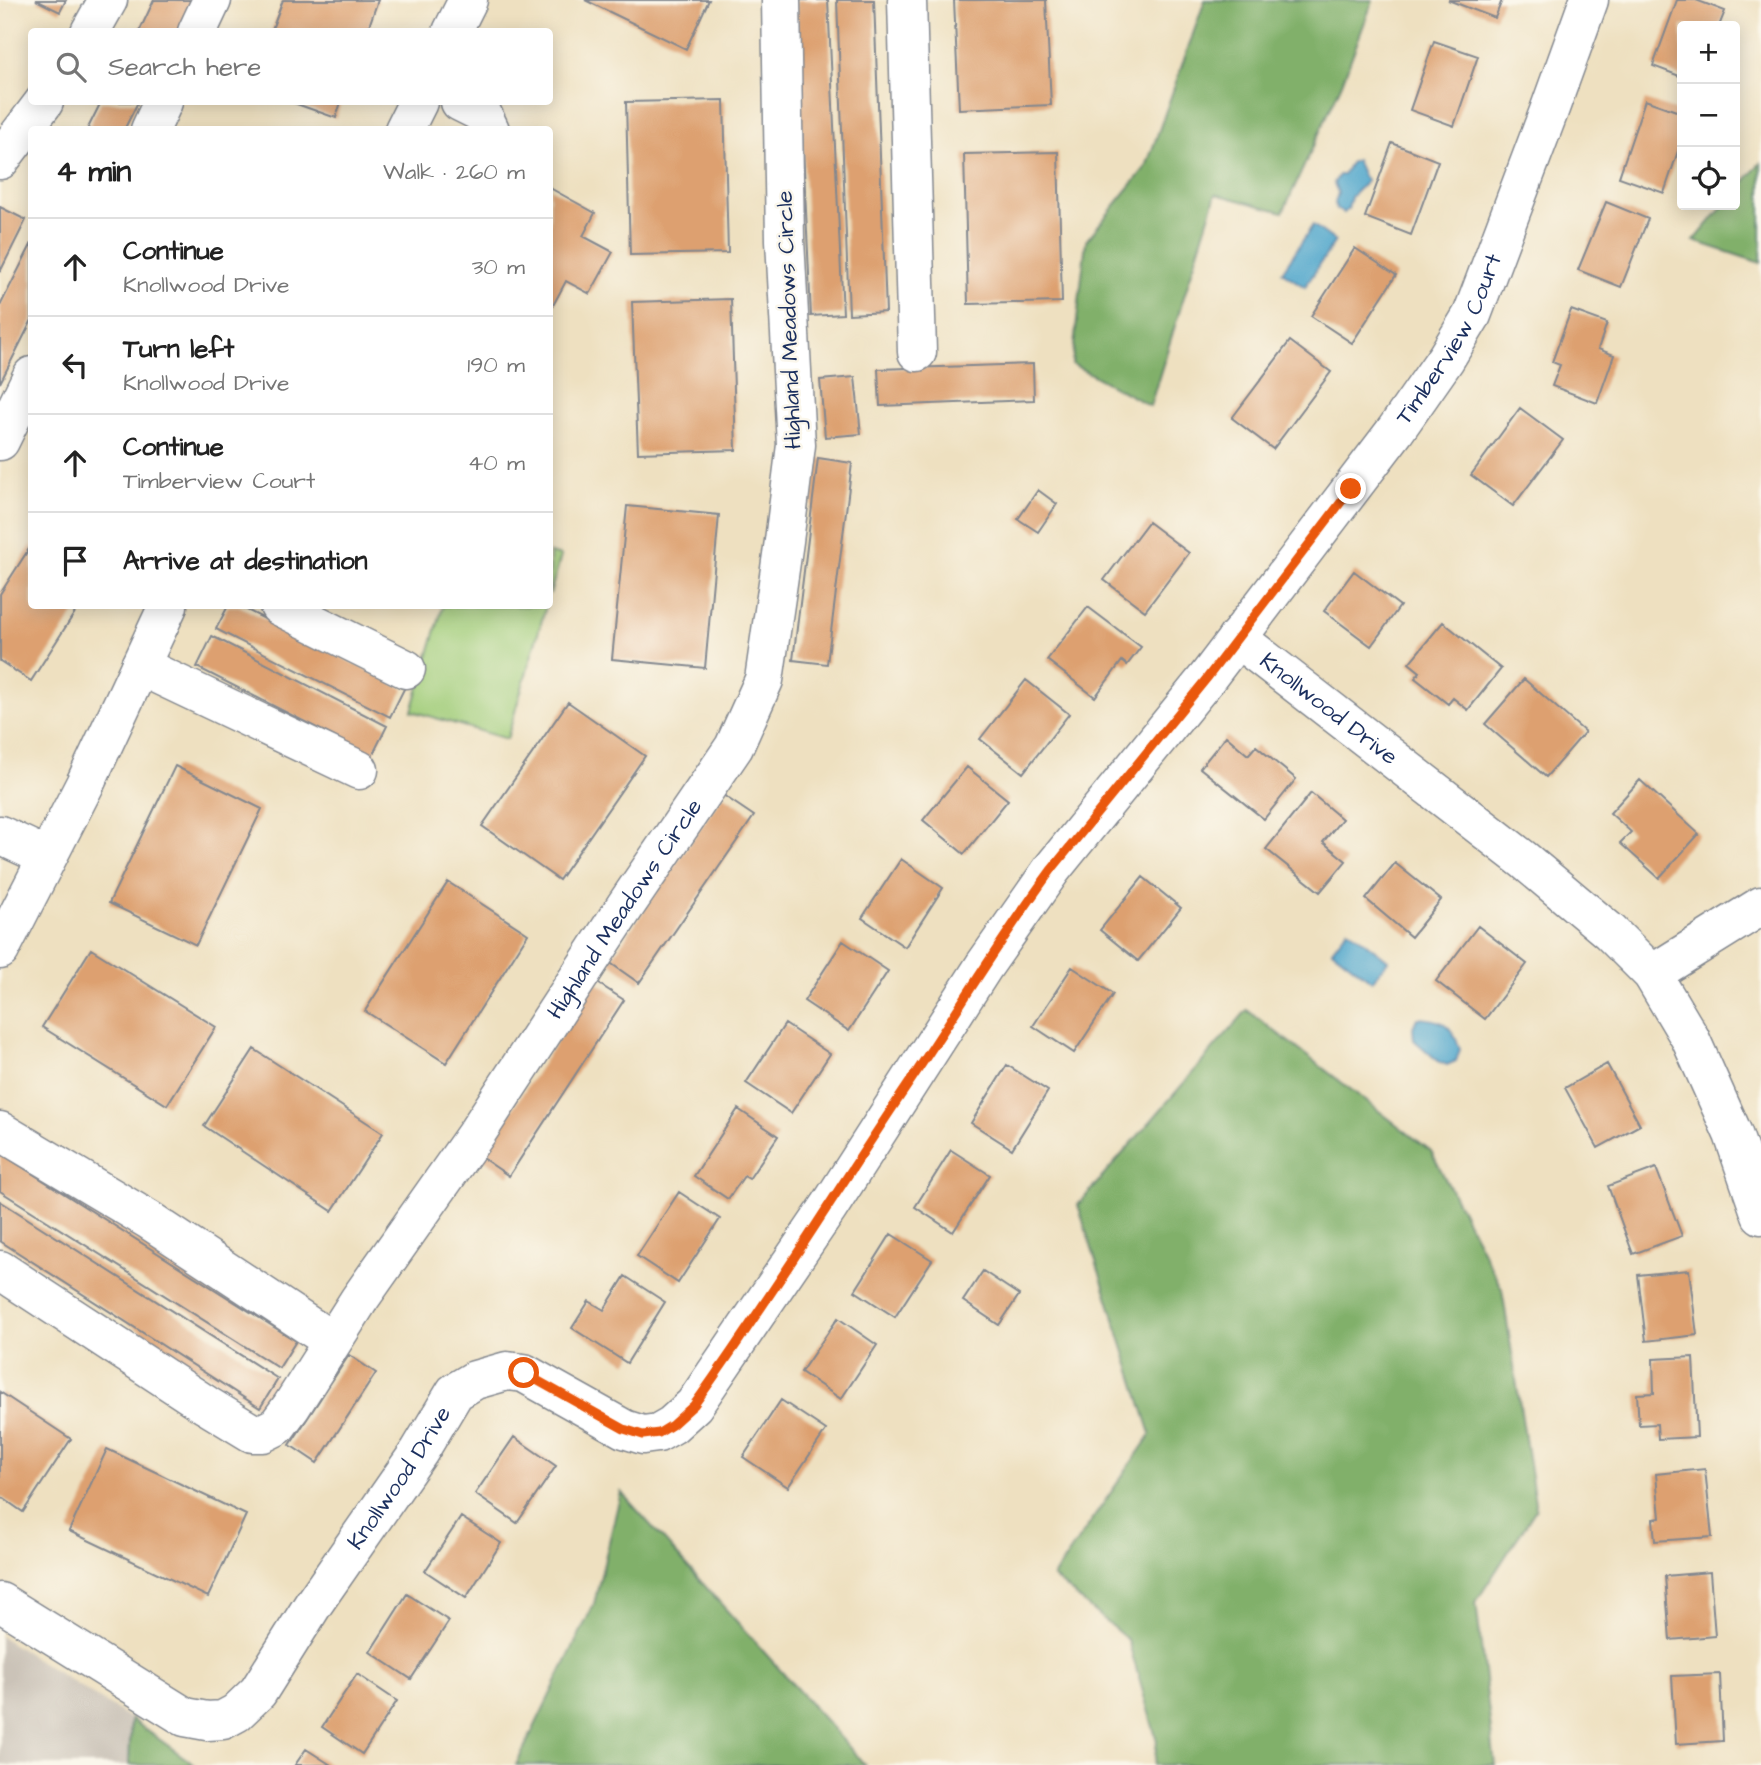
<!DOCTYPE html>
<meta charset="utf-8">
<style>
body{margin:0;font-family:"Architects Daughter",sans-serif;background:#f6f6f6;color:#222}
.controls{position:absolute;right:21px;top:21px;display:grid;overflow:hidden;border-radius:7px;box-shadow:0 4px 18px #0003}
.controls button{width:63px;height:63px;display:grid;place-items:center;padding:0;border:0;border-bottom:2px solid #e0e0e0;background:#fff;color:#222;font:35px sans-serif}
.stop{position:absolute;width:21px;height:21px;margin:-16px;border:5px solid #ea580c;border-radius:50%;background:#fff}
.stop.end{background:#ea580c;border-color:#fff;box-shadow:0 2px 7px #0008}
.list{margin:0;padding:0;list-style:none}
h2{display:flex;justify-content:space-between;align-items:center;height:91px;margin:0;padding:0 28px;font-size:30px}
h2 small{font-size:23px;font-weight:400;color:#767676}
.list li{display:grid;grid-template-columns:46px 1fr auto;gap:21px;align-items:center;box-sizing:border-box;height:98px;padding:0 28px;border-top:2px solid #e0e0e0}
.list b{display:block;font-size:26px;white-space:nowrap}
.list p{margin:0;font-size:23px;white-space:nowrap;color:#767676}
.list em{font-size:23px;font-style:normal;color:#767676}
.icon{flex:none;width:38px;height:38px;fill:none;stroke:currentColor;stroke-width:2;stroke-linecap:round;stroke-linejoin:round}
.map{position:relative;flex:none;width:1761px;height:1765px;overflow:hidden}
.search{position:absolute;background:#fff;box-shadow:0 4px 18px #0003;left:28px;top:28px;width:525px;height:77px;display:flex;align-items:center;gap:18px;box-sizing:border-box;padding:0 24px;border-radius:7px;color:#767676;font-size:26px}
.panel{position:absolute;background:#fff;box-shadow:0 4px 18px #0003;left:28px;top:126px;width:525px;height:483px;border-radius:7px}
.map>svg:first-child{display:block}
.industrial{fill:#cbc3b8}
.green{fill:#a2cd7a;stroke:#5e7e6c;stroke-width:2}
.forest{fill:#81b06a;stroke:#4e7064;stroke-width:2}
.water{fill:#4ea5cb;stroke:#346a94;stroke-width:2}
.building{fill:#dda06f}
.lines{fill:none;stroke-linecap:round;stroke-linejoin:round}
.minor-casing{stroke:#84888f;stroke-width:41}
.minor{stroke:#fff;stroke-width:38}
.route{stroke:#ea580c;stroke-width:9}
.labels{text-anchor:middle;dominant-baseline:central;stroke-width:5;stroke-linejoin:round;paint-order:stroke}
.street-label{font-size:23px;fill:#1b2f5e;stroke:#fbf7ec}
</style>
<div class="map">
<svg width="1761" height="1765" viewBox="0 0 1761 1765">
<rect width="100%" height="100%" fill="#fbf7ec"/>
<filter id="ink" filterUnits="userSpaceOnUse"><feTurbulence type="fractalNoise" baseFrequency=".0143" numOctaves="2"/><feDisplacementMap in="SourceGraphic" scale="14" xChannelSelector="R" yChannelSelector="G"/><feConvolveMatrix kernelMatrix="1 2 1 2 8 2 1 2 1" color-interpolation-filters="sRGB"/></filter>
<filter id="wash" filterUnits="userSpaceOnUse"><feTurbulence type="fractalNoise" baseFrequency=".00686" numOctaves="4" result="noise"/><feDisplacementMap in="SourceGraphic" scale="28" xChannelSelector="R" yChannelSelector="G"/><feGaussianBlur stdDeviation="1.57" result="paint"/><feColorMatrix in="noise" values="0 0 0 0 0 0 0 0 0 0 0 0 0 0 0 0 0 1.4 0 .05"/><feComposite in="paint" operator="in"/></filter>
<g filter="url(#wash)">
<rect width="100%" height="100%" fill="#eee0c0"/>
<path class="industrial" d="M 0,1636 L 131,1719 L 129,1765 L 0,1765 Z"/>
<path class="green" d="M 550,553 L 561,556 L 550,594 Z
M 443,606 L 546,606 L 507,739 L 412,711 Z"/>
<path class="forest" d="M 1205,0 L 1373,0 L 1342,83 L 1283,212 L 1216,194 L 1150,406 L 1072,364 L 1086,241 L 1146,167 Z
M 1761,162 L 1761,263 L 1694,241 L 1724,205 L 1735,205 L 1735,193 Z
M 1247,1010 L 1431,1151 L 1502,1289 L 1536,1509 L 1476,1602 L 1495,1765 L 1154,1765 L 1157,1741 L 1128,1640 L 1053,1577 L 1151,1434 L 1078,1205 Z
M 621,1492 L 865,1765 L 516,1765 L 594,1604 Z
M 131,1719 L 195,1765 L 129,1765 Z"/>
<path class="water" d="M 1356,160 L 1363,176 L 1367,181 L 1351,197 L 1348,209 L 1344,213 L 1336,209 L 1335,203 L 1338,193 L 1334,183 L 1339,175 L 1343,175 L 1350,163 Z
M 1313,225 L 1335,241 L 1305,287 L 1282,272 Z
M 1348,929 L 1388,960 L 1372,981 L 1332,950 Z
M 1417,1018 C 1444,1019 1451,1024 1460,1049 L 1456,1061 L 1447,1065 L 1439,1062 L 1414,1040 L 1413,1027 Z"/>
<g id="blocks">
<path class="building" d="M 36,0 L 66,0 L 60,12 Z
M 154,0 L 198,0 L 183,32 L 139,32 Z
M 283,0 L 378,0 L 367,32 L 271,32 Z
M 585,0 L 709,0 L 686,49 Z
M 796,0 L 828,0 L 843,314 L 811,316 Z
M 837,0 L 874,0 L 886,312 L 849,314 Z
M 954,0 L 1046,0 L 1051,105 L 959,109 Z
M 1448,0 L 1502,0 L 1495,18 Z
M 1677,0 L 1696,0 L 1725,11 L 1719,26 L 1682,26 L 1682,77 L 1653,66 Z
M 1434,41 L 1478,56 L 1454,126 L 1410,110 Z
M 724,100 L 728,253 L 630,255 L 626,102 Z
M 1645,100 L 1682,113 L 1682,139 L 1664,193 L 1619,177 Z
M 101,102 L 138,102 L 124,130 L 87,130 Z
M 291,102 L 341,102 L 336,118 Z
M 1392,143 L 1438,161 L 1411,235 L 1365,217 Z
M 1058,152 L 1062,302 L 968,304 L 964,154 Z
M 550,188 L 595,213 L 583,236 L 613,252 L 590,294 L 566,281 L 550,311 Z
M 1606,202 L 1648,219 L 1621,287 L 1578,270 Z
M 0,207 L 26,220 L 0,272 Z
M 32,243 L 32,320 L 0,383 L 0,306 Z
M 1355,248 L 1396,275 L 1352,343 L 1311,316 Z
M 731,299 L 736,450 L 638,453 L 632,302 Z
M 1571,310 L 1607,323 L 1598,349 L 1614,355 L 1597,403 L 1552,386 L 1560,365 L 1552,362 Z
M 1290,341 L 1331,372 L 1273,449 L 1232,418 Z
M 1033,364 L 1034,400 L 880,406 L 878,369 Z
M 855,377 L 861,434 L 825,437 L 820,380 Z
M 1520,408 L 1563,440 L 1513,506 L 1471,475 Z
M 818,458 L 852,463 L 827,664 L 793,660 Z
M 1038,490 L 1057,504 L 1038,532 L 1018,519 Z
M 627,506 L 719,515 L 705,668 L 612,659 Z
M 1148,522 L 1189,553 L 1145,611 L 1104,580 Z
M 32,544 L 32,606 L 79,606 L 31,681 L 0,661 L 0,594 Z
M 1354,571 L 1400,606 L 1371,646 L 1324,611 Z
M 228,606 L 239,606 L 404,689 L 390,717 L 216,629 Z
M 1088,607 L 1141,647 L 1127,665 L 1122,661 L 1095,697 L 1047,660 Z
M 1443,622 L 1501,669 L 1468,710 L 1453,698 L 1448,704 L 1415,678 L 1420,672 L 1409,663 Z
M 212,636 L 387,726 L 372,756 L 197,667 Z
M 1524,679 L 1585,732 L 1546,777 L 1485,724 Z
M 1026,680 L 1069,714 L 1023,773 L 980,739 Z
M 568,702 L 645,756 L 559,880 L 482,826 Z
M 1226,736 L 1248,755 L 1256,746 L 1296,779 L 1264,819 L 1200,768 Z
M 175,766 L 262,809 L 196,945 L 109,903 Z
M 967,767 L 1008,800 L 964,854 L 923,820 Z
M 1640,780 L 1699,834 L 1659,878 L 1620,843 L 1631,832 L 1610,813 Z
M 1311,793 L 1342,819 L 1323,842 L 1346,861 L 1320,892 L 1266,849 Z
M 723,795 L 754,816 L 639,983 L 609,962 Z
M 901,859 L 943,888 L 905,947 L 862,918 Z
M 1395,863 L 1441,900 L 1411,937 L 1366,899 Z
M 1143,877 L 1181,908 L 1138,961 L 1100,930 Z
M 448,882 L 528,934 L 446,1063 L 365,1011 Z
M 1478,926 L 1527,964 L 1485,1019 L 1436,981 Z
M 843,941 L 888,971 L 849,1031 L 804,1001 Z
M 91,949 L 216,1027 L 167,1105 L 42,1027 Z
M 1072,967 L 1113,994 L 1074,1053 L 1033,1026 Z
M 596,982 L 624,1000 L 509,1176 L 481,1157 Z
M 785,1024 L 830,1054 L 791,1113 L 746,1083 Z
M 254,1049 L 383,1133 L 332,1211 L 204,1126 Z
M 1607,1064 L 1640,1125 L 1598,1148 L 1565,1088 Z
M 1007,1065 L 1048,1091 L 1012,1149 L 971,1123 Z
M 738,1109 L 778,1136 L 749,1179 L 744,1176 L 728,1199 L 694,1176 Z
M 951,1150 L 990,1175 L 953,1232 L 915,1207 Z
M 0,1153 L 296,1341 L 279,1368 L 0,1191 Z
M 1656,1168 L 1682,1236 L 1633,1254 L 1608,1186 Z
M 679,1192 L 720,1219 L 678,1283 L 637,1256 Z
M 0,1201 L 278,1379 L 260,1408 L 0,1241 Z
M 891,1234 L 932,1260 L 895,1317 L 855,1291 Z
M 1689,1270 L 1697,1335 L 1646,1341 L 1638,1275 Z
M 983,1271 L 1019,1295 L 999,1325 L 963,1301 Z
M 625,1276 L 665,1302 L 627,1363 L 572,1328 L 589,1301 L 604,1310 Z
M 838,1318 L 877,1345 L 841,1399 L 801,1372 Z
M 349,1355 L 376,1373 L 317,1463 L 290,1445 Z
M 1693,1357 L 1697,1437 L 1658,1439 L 1657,1424 L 1639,1425 L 1637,1394 L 1654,1393 L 1653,1359 Z
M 0,1392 L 71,1439 L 23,1512 L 0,1496 Z
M 781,1400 L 826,1430 L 788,1487 L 743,1457 Z
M 514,1437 L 556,1466 L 517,1523 L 475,1494 Z
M 107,1449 L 246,1515 L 208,1597 L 69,1531 Z
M 1705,1469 L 1712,1537 L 1655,1541 L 1653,1519 L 1660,1518 L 1656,1474 Z
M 461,1517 L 501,1543 L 466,1598 L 425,1571 Z
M 1710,1572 L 1715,1636 L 1670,1640 L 1665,1576 Z
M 407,1594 L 449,1621 L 411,1679 L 370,1652 Z
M 357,1674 L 397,1701 L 362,1754 L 322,1727 Z
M 1720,1674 L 1723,1741 L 1676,1744 L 1672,1676 Z
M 306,1749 L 331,1765 L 295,1765 Z"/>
</g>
</g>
<g filter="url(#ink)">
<use href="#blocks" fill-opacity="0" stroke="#84888f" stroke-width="2"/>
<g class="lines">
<defs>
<g id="minor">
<path d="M 907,0 L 917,352"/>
<path d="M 90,32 L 108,0"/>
<path d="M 197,32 L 212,0"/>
<path d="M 452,32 L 468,0"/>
<path d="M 460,102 L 482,113 L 490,130"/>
<path d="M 150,130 L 163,102"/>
<path d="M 404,130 L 418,102"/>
<path d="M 0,160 L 44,102"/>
<path d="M 0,441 L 32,376"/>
<path d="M 279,606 L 406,669"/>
<path id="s1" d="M 1237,638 L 1524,860 L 1610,932 L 1652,974 L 1690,1038 L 1733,1134 L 1761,1215"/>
<path d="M 140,666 L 359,770"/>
<path d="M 0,835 L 47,857"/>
<path d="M 0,950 L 85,784 L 168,606"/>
<path d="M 1652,974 L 1761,906"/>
<path d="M 0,1131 L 149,1220 L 332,1341"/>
<path id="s2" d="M 0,1270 L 206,1405 L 252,1433 L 263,1433 L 277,1426 L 291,1407 L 359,1300 L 478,1131 L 626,905 L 734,747 L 764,680 L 784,541 L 796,445 L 785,240 L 781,0"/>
<path id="s3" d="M 0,1602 L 185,1717 L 207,1721 L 223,1720 L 236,1713 L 258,1692 L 314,1603 L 419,1452 L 455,1392 L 475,1380 L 507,1371 L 524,1373 L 624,1429 L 643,1435 L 658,1433 L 672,1425 L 694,1405 L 829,1207 L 984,966 L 1052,869 L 1207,678 L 1395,431 L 1446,358 L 1472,315 L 1549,111 L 1589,0"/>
</g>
</defs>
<use href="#minor" class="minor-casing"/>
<use href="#minor" class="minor"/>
</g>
</g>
<g class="lines" filter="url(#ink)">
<path class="route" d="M 524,1373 L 624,1429 L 643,1435 L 659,1433 L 672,1425 L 694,1405 C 767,1304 832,1198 901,1095 C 952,1020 998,942 1052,869 L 1207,678 L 1351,489"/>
</g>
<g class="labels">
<g class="street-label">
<text transform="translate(789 320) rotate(-92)">Highland Meadows Circle</text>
<text stroke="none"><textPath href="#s3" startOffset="2238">Timberview Court</textPath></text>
<text stroke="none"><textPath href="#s1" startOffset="116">Knollwood Drive</textPath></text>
<text stroke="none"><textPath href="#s2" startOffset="950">Highland Meadows Circle</textPath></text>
<text stroke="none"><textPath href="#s3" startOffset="558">Knollwood Drive</textPath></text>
</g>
</g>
</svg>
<div class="controls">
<button>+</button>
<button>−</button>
<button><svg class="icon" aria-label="locate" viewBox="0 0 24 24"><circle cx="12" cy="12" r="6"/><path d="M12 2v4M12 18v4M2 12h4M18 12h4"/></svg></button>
</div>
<div class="stop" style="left:524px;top:1373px"></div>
<div class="stop end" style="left:1351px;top:489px"></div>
<div class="search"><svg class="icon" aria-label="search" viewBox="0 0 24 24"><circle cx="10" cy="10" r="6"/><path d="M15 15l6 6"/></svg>Search here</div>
<section class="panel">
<h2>4 min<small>Walk · 260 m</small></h2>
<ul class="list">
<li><svg class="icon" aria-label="ahead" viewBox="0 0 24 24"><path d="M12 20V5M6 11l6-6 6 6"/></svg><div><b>Continue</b><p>Knollwood Drive</p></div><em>30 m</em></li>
<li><svg class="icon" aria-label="left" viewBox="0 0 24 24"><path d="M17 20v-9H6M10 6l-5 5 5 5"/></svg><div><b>Turn left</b><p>Knollwood Drive</p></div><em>190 m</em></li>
<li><svg class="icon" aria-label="ahead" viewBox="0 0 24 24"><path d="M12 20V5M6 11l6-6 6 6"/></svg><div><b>Continue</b><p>Timberview Court</p></div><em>40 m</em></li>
<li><svg class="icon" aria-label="arrive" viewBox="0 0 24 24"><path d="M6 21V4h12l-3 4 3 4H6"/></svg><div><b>Arrive at destination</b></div></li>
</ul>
</section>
</div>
